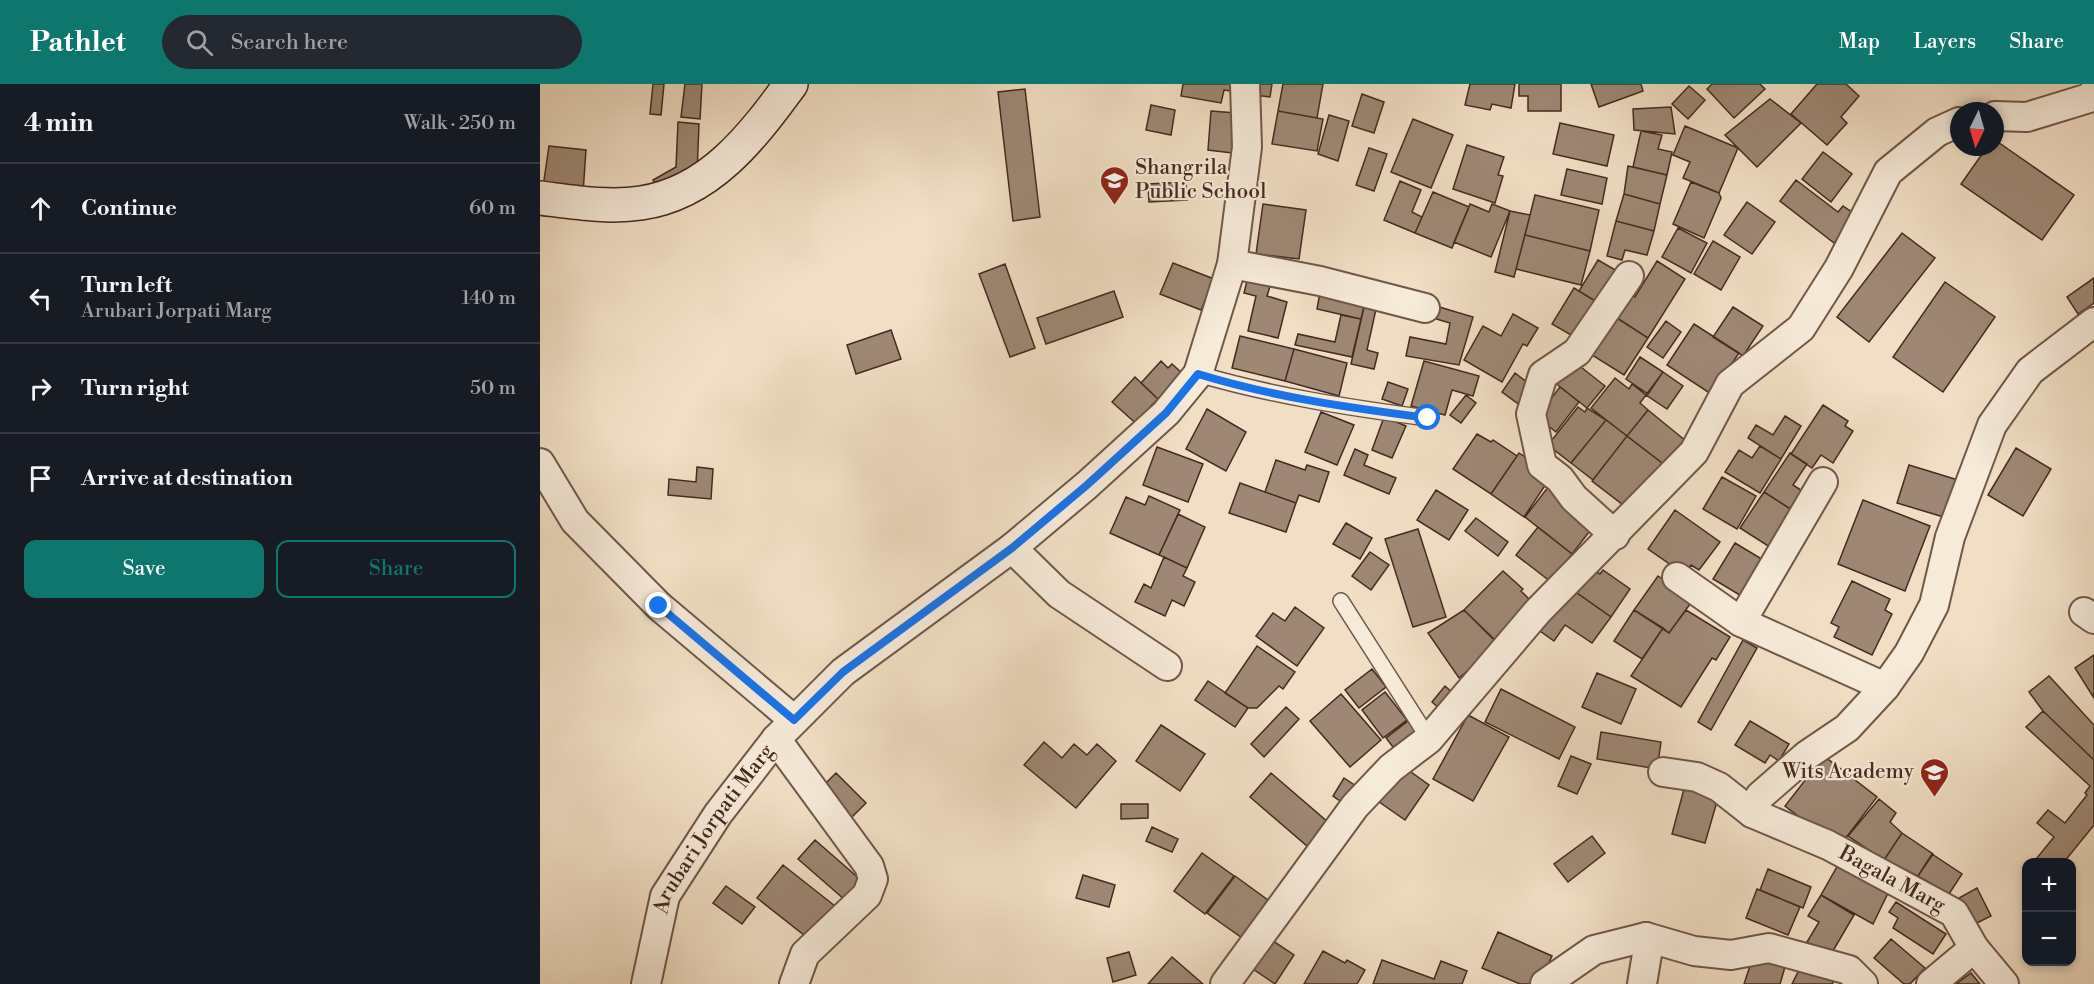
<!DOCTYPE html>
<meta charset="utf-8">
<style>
body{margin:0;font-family:"Libre Bodoni",serif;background:#242831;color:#f1f3f6}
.controls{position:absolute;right:18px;bottom:18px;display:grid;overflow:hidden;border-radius:12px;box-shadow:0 3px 9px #0003}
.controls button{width:54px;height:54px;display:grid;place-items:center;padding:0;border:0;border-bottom:2px solid #363941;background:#171b24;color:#f1f3f6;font:30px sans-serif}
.compass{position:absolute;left:1410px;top:18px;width:54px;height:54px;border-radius:50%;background:#171b24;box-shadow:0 3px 9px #0003;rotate:185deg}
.stop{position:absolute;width:18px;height:18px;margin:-14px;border:4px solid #1a73e8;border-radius:50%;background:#fff}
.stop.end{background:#1a73e8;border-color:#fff;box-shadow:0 2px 6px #0008}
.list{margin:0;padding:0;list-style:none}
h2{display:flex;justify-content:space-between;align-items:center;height:78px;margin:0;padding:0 24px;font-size:26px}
h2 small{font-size:20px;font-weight:400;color:#9ea1a6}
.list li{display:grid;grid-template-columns:39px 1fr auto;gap:18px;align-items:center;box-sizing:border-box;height:90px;padding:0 24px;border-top:2px solid #363941}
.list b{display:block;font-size:22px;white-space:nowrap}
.list p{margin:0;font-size:20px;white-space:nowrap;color:#9ea1a6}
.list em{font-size:20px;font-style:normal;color:#9ea1a6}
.actions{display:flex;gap:12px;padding:18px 24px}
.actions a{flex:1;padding:14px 0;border:2px solid #0f766e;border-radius:12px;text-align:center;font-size:21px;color:#0f766e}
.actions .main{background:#0f766e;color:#fff}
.icon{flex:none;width:33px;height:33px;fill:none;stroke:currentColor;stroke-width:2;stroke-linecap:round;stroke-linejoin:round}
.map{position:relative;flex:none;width:1554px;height:900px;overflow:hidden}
header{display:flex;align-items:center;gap:36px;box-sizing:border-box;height:84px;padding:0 30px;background:#0f766e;color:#fff}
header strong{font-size:28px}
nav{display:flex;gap:33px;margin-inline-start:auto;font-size:21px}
.search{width:420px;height:54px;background:#242831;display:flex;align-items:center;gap:15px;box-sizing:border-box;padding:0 21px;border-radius:33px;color:#9ea1a6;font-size:22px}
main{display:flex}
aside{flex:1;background:#171b24}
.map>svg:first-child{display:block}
.building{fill:#9e8875;stroke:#452a1e;stroke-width:1.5}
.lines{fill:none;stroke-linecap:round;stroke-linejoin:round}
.lane-casing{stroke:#705748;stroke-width:18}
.street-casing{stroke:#705748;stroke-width:32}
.secondary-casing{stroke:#452a1e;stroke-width:36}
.lane{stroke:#f6ead9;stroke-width:15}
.street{stroke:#f6ead9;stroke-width:28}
.secondary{stroke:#f6ead9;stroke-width:33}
.route{stroke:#1a73e8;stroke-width:8}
.labels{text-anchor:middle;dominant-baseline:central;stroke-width:4.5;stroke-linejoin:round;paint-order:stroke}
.poi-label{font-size:21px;fill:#452a1e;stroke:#f6ead9;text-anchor:start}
.street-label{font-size:21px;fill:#452a1e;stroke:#f6ead9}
</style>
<header>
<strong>Pathlet</strong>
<div class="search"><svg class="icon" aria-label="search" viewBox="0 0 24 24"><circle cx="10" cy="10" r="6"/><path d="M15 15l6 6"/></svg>Search here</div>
<nav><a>Map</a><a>Layers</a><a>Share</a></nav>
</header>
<main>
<aside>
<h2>4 min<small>Walk · 250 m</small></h2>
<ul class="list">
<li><svg class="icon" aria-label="ahead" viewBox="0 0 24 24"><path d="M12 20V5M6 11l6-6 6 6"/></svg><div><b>Continue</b></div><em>60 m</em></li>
<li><svg class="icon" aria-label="left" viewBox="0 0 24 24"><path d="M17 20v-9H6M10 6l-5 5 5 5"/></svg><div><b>Turn left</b><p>Arubari Jorpati Marg</p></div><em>140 m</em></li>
<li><svg class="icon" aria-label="right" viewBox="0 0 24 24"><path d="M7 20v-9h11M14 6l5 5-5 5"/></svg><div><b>Turn right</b></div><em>50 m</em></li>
<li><svg class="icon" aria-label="arrive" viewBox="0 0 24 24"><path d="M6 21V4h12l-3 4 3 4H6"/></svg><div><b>Arrive at destination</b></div></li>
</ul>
<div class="actions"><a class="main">Save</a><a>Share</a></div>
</aside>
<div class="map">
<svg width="1554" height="900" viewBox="0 0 1554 900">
<rect width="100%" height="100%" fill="#f1dfc5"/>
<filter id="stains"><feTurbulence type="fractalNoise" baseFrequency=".00333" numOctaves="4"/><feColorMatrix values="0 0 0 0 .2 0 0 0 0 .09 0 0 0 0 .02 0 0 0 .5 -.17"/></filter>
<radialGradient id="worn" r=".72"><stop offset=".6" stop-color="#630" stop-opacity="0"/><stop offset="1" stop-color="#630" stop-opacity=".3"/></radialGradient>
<path class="building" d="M 113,0 L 124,0 L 121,31 L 110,30 Z
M 145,0 L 162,0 L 160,35 L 141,33 Z
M 643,0 L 691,0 L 690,7 L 684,6 L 681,19 L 641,12 Z
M 717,0 L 732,0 L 730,13 L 714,11 Z
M 743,0 L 783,0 L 777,34 L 738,27 Z
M 930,0 L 975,0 L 971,24 L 952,20 L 950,26 L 925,21 Z
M 979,0 L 1021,0 L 1021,27 L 988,27 L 988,12 L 979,12 Z
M 1051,0 L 1101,0 L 1103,7 L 1059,23 Z
M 1172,0 L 1220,0 L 1225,5 L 1194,34 L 1167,5 Z
M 1277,0 L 1306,0 L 1319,12 L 1301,33 L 1307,39 L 1287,61 L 1251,30 Z
M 1149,2 L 1165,16 L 1148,35 L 1132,20 Z
M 485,5 L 500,133 L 473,137 L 458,8 Z
M 822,10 L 844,18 L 834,49 L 812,42 Z
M 1230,15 L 1261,39 L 1217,83 L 1185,51 Z
M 611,21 L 635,26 L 631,51 L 606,46 Z
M 1131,23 L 1135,50 L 1094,46 L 1093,25 Z
M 671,27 L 696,29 L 692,69 L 668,66 Z
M 738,27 L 783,35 L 777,67 L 732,60 Z
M 789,31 L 809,37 L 798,77 L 778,70 Z
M 873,35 L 913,51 L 891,104 L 851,88 Z
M 138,38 L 159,40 L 157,90 L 122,110 L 113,96 L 136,83 Z
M 1020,39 L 1074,51 L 1067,82 L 1013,70 Z
M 1145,42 L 1198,64 L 1179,109 L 1143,94 L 1150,78 L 1133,71 Z
M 1101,47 L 1122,51 L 1118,65 L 1132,68 L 1127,91 L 1093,83 Z
M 1455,56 L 1534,111 L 1502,156 L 1421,100 L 1447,63 L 1455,63 Z
M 927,61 L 964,73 L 958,91 L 963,92 L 955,119 L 913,105 Z
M 9,62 L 46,66 L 43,109 L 3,103 Z
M 829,64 L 847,70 L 834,107 L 816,101 Z
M 1283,68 L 1312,90 L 1291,118 L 1262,95 Z
M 1088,82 L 1127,91 L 1120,120 L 1084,110 Z
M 1027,85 L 1067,94 L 1062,120 L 1021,111 Z
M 1256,96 L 1298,128 L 1303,122 L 1316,131 L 1294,159 L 1240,117 Z
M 860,97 L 881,106 L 872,128 L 882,133 L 875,149 L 844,136 Z
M 646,98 L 647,116 L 609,118 L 608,100 Z
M 1151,98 L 1179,109 L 1181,114 L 1164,154 L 1133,140 Z
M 893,108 L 929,123 L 912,164 L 875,149 Z
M 1084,110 L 1120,120 L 1114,147 L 1076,137 Z
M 995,111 L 1059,126 L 1050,167 L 985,151 Z
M 1207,118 L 1235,138 L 1212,170 L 1184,151 Z
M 723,120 L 766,126 L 759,175 L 716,170 Z
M 930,120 L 949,128 L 952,120 L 970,127 L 951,173 L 914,158 Z
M 970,127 L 990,131 L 974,193 L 955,188 Z
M 1076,137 L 1114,147 L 1107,171 L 1085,166 L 1082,176 L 1067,172 Z
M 1138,144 L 1167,159 L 1151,189 L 1122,173 Z
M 1362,149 L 1395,174 L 1329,258 L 1297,233 Z
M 985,151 L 1050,167 L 1041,201 L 976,185 Z
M 1173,157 L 1200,173 L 1181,206 L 1154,190 Z
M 1058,176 L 1084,191 L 1065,223 L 1039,207 Z
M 1117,177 L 1145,195 L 1108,254 L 1072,231 L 1087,208 L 1095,213 Z
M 633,179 L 674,195 L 661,226 L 620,210 Z
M 465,180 L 495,264 L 470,273 L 439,190 Z
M 708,193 L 731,199 L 727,212 L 747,218 L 738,254 L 708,247 L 716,212 L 704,209 Z
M 1554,194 L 1554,219 L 1538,230 L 1527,213 Z
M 1405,198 L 1455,233 L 1403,308 L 1353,273 Z
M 781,203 L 826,213 L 821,235 L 777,225 Z
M 1034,204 L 1065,223 L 1043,258 L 1012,240 Z
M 574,207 L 583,233 L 506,260 L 497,234 Z
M 896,222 L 933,233 L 919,281 L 866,272 L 870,253 L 906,260 L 910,239 L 893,234 Z
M 824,223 L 836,225 L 827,266 L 838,269 L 834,285 L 811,280 Z
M 1193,223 L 1223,242 L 1203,272 L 1173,253 Z
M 973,230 L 998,244 L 987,262 L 983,260 L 962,298 L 924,276 L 943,242 L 961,252 Z
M 1071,230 L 1108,254 L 1084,291 L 1052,271 Z
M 801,231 L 821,235 L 812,273 L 755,261 L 758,250 L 795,258 Z
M 1126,237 L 1141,248 L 1123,274 L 1107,263 Z
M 1154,240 L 1199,269 L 1171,310 L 1127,281 Z
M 351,246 L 361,275 L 316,290 L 307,261 Z
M 700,252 L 754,265 L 745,297 L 692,284 Z
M 754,265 L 807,279 L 799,312 L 745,297 Z
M 1100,273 L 1123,288 L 1108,310 L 1086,295 Z
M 1032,276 L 1065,302 L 1047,324 L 1014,298 Z
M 621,277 L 628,284 L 632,280 L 642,289 L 618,315 L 601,299 Z
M 884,277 L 939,292 L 933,312 L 912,306 L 905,331 L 871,322 Z
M 1123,288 L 1143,302 L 1127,325 L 1106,311 Z
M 975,289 L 988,299 L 988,327 L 962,308 Z
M 595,293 L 618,315 L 611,322 L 617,327 L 601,344 L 572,318 Z
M 1075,294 L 1089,305 L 1092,300 L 1106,311 L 1100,319 L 1108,326 L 1087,352 L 1051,324 Z
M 848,298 L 868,305 L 862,322 L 842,315 Z
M 1020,303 L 1039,318 L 1016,348 L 997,333 Z
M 926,311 L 936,319 L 921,339 L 910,331 Z
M 1283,321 L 1308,337 L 1305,342 L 1313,347 L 1293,379 L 1281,371 L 1272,384 L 1251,370 Z
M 1038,323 L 1045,328 L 1047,324 L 1066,336 L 1031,379 L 1008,361 Z
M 667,325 L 706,348 L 686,387 L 646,365 Z
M 1108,326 L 1146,357 L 1126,382 L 1087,352 Z
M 781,328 L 814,341 L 797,381 L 765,368 Z
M 1245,332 L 1261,342 L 1241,375 L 1208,354 L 1216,341 L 1233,351 Z
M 844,333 L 866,342 L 852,374 L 832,366 Z
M 1066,336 L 1087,352 L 1053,396 L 1031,379 Z
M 937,350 L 951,358 L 953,356 L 977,372 L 951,410 L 913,385 Z
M 1087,352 L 1126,382 L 1091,427 L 1052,397 Z
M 1220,362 L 1241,375 L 1220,409 L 1185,388 L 1199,366 L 1212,374 Z
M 617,363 L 663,380 L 648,418 L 603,401 Z
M 1476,364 L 1511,385 L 1483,432 L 1448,411 Z
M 815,365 L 828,371 L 824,381 L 856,394 L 849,410 L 804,391 Z
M 979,369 L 1012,391 L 984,433 L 951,410 Z
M 1250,369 L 1267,380 L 1253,401 L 1270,412 L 1258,430 L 1224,408 Z
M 736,376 L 765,386 L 767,381 L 789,388 L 779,418 L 759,411 L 756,419 L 725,408 Z
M 1369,381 L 1418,396 L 1407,434 L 1357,419 Z
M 157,383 L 173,385 L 171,415 L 128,411 L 129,395 L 156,398 Z
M 1182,393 L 1216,412 L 1197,445 L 1163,425 Z
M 700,399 L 756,419 L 746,448 L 689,429 Z
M 1009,402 L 1056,439 L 1032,470 L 985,433 Z
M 896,406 L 928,426 L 909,456 L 877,436 Z
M 1224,408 L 1260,431 L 1236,467 L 1200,444 Z
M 609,412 L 640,426 L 619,471 L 570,449 L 586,413 L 605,421 Z
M 1323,416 L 1390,442 L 1365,507 L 1298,480 Z
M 1135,426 L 1180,458 L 1159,486 L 1151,481 L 1144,490 L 1108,465 Z
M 638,430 L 665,443 L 647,484 L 619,471 Z
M 936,434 L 968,458 L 958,472 L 925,447 Z
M 806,439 L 832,454 L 820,475 L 793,460 Z
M 998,443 L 1032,470 L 1011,498 L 976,471 Z
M 878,445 L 906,533 L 873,543 L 845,455 Z
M 1195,459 L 1225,477 L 1203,513 L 1173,495 Z
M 830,468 L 849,481 L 831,506 L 812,492 Z
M 624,473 L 647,484 L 643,492 L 655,498 L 644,522 L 632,516 L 625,532 L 595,518 L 604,500 L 611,504 Z
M 1046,481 L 1060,490 L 1063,486 L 1090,505 L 1071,533 L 1030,504 Z
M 963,487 L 983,505 L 981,507 L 991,517 L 955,557 L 924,526 Z
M 1118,492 L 1153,516 L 1129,549 L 1094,526 Z
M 1312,497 L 1350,515 L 1345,526 L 1352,530 L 1332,571 L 1294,553 L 1299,543 L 1291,539 Z
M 1030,504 L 1071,533 L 1052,559 L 1025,541 L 1014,557 L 1000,547 Z
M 755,523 L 784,544 L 757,582 L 716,552 L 733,529 L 745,537 Z
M 924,526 L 959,560 L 919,594 L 888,549 Z
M 1094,526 L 1123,544 L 1102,575 L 1074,557 Z
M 1146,526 L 1190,553 L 1176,576 L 1172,574 L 1141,623 L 1091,592 L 1123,544 L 1129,549 Z
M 1203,556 L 1217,564 L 1171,646 L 1158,638 Z
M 717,562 L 755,588 L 743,605 L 739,602 L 717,624 L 708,624 L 685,609 Z
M 1554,571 L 1554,614 L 1535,584 Z
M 832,585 L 846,603 L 819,624 L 805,606 Z
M 1057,589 L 1096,605 L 1081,640 L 1042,623 Z
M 1509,592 L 1554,641 L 1554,676 L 1503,627 L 1489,608 Z
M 668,597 L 708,624 L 695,643 L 655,616 Z
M 905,602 L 915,611 L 901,626 L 892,618 Z
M 961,605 L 1035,643 L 1019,675 L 945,638 Z
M 845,608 L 867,636 L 843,654 L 822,626 Z
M 801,610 L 841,656 L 810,683 L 770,637 Z
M 746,623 L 759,635 L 724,673 L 711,660 Z
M 1503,627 L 1554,676 L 1554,741 L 1524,778 L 1500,778 L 1496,775 L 1514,753 L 1497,739 L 1508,726 L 1525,739 L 1547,711 L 1545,709 L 1550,702 L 1486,643 Z
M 928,631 L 969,653 L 933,717 L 893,695 Z
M 868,637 L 875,647 L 853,663 L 846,654 Z
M 1210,637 L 1249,660 L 1239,677 L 1230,671 L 1225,679 L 1195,661 Z
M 621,641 L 665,670 L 640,707 L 596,677 Z
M 1061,648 L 1121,658 L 1117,685 L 1057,675 Z
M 504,658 L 522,674 L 534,660 L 547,671 L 557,660 L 576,677 L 536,724 L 484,681 Z
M 1031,672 L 1051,680 L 1037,710 L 1018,702 Z
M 1284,672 L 1337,713 L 1299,763 L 1245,722 Z
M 864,683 L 889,701 L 865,736 L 832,713 Z
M 296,689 L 326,719 L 307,738 L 277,708 Z
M 731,689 L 789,739 L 774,768 L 710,713 Z
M 804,694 L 819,704 L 807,722 L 793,712 Z
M 1144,705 L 1178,714 L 1165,759 L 1132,750 Z
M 1339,715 L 1356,729 L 1350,738 L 1362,749 L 1344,776 L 1308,752 Z
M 581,720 L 608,720 L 608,734 L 581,735 Z
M 612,743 L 638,755 L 632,768 L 606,757 Z
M 1362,749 L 1393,770 L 1378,792 L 1344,776 Z
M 1052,752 L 1065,769 L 1028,798 L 1014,780 Z
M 275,756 L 322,797 L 305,816 L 258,775 Z
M 662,769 L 694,792 L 665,830 L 634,807 Z
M 1392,770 L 1422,790 L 1409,810 L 1378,792 Z
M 243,781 L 295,822 L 269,855 L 217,814 Z
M 1298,781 L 1349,807 L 1333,840 L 1281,811 Z
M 1228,785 L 1271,803 L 1263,824 L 1220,806 Z
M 543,791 L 575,801 L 569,823 L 536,814 Z
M 695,792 L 732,819 L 705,856 L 667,829 Z
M 186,802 L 215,823 L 202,840 L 173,819 Z
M 1437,804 L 1451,832 L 1433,841 L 1419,814 Z
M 1217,805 L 1260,823 L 1248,851 L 1206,834 Z
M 1281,811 L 1314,831 L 1290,872 L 1267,858 L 1279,838 L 1268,832 Z
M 1356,818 L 1406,850 L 1393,870 L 1353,844 L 1358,834 L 1349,828 Z
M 958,848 L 1012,872 L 999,900 L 980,900 L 942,884 Z
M 727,853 L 754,871 L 735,900 L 707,881 Z
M 1351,855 L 1385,884 L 1370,900 L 1364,900 L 1334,874 Z
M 783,867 L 805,879 L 807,876 L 825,886 L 817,900 L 764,900 Z
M 589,868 L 596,891 L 573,898 L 567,874 Z
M 632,873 L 663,900 L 608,900 Z
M 1213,873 L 1245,883 L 1240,900 L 1204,900 Z
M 842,876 L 894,895 L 901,877 L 927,887 L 922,900 L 833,900 Z
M 1262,880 L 1295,895 L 1292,900 L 1252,900 Z
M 1431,889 L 1440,900 L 1416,900 Z"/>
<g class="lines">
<defs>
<path id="lane" d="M 658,290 C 733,312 811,324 888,334
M 801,517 L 889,655"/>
<g id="street">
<path d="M 1455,32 L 1487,33 L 1549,14 L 1554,8"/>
<path d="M 692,180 L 780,197 L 885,224"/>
<path d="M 0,379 L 35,437 L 119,522 L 254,636"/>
<path d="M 1075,451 L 1034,414 L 1020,395 L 1002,381 L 991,330 L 1003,291 L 1037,268 L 1089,192"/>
<path d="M 472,464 L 519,510 L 627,582"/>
<path d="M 1137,493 L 1201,538 L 1345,603"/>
<path d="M 1544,528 L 1554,535"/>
<path d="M 1201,538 L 1283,398"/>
<path d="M 236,655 L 329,782 L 333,795 L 327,811 L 265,870 L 254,900"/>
<path id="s1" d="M 1123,688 L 1157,693 L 1179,703 L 1212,729 L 1288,761 L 1414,829 L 1434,864 L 1464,900"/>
<path d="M 1212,729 L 1220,712 L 1267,671 L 1307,644 L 1345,603 L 1369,569 L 1394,521 L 1410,453 L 1452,341 L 1490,287 L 1554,238"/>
<path id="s2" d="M 106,900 L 125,812 L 178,730 L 236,655 L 303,588 L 472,464 L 547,401 L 626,329 L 658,290 L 692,180 L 707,63 L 705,0"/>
<path d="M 685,900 L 815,722 L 851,684 L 889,655 L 998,527 L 1154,368 L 1190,300 L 1261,244 L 1299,184 L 1348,88 L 1397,48 L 1419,38"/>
<path d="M 1005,900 L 1054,866 L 1106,853"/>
<path d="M 1102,900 L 1107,870 L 1106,853 L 1154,867 L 1191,871 L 1229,864 L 1309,886 L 1323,900"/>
<path d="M 1391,900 L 1434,864"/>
</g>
<path id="secondary" d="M 0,114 C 33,118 68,124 101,119 C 170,109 212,53 251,0"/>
</defs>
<use href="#lane" class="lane-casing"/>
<use href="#street" class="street-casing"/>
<use href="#secondary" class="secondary-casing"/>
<use href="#lane" class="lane"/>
<use href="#street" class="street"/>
<use href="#secondary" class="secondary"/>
</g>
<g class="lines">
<path class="route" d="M 119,522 L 254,636 L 303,588 L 472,464 L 547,401 L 626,329 L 658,290 C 733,313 811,324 888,334"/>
</g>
<defs>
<symbol id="school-pin" viewBox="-11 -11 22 30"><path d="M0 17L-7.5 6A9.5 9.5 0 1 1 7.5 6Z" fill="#8f2418" stroke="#f6ead9"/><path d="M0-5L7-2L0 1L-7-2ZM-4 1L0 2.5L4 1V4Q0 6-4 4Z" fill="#fff"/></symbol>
</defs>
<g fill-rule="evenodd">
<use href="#school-pin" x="558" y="80" width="33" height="45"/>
<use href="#school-pin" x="1378" y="672" width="33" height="45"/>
</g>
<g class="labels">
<g class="poi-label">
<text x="595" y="84">Shangrila<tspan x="595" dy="24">Public School</tspan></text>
<text x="1374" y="688" text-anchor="end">Wits Academy</text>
</g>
<g class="street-label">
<text stroke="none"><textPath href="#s2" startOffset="172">Arubari Jorpati Marg</textPath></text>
<text stroke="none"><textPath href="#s1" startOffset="256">Bagala Marg</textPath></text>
</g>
</g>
<rect width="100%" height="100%" filter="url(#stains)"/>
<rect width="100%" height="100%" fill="url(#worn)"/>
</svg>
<div class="controls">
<button>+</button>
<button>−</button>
</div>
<svg class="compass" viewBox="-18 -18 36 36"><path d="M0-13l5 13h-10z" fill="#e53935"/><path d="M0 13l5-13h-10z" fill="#9ea1a6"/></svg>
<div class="stop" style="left:888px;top:334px"></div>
<div class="stop end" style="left:119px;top:522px"></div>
</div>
</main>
